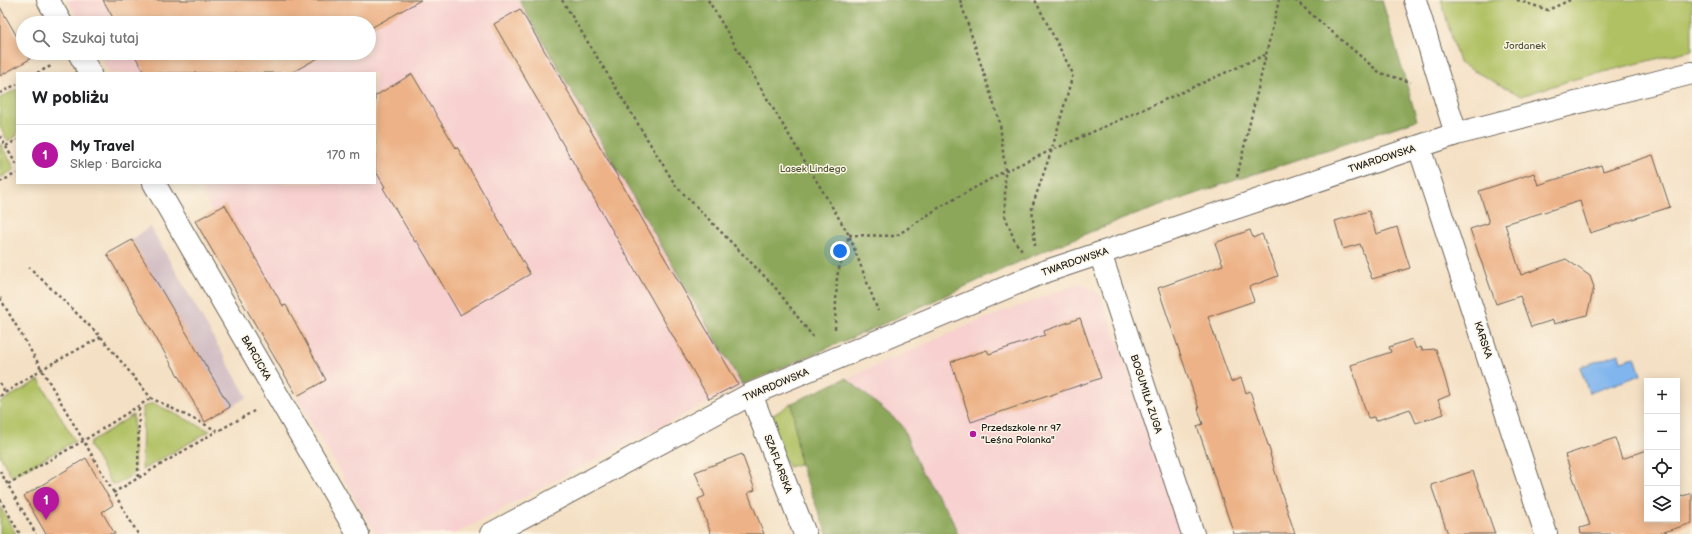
<!DOCTYPE html>
<html lang="pl">
<meta charset="utf-8">
<style>
body{margin:0;font-family:"Balsamiq Sans",sans-serif;background:#f6f6f6;color:#202124}
.controls{position:absolute;right:12px;bottom:12px;display:grid;overflow:hidden;border-radius:0px;box-shadow:0 2px 10px #0003}
.controls button{width:36px;height:36px;display:grid;place-items:center;padding:0;border:0;border-bottom:1px solid #e0e0e0;background:#fff;color:#202124;font:20px sans-serif}
.you{position:absolute;left:840px;top:251px;width:14px;height:14px;margin:-10px;border:3px solid #fff;border-radius:50%;background:#1a73e8;box-shadow:0 0 0 6px #1a73e833}
.badge{display:grid;place-items:center;width:26px;height:26px;border-radius:50%;background:#b5179e;color:#fff;font-size:13px;font-weight:700}
.pin{position:absolute;translate:-50% -33px;filter:drop-shadow(0 1px 2px #0008)}
.pin::after{content:'';position:absolute;top:21px;width:14px;height:12px;background:inherit;clip-path:polygon(0 0,100% 0,50% 100%)}
.list{margin:0;padding:0;list-style:none}
h2{display:flex;justify-content:space-between;align-items:center;height:52px;margin:0;padding:0 16px;font-size:17px}
h2 small{font-size:13px;font-weight:400;color:#757577}
.list li{display:grid;grid-template-columns:26px 1fr auto;gap:12px;align-items:center;box-sizing:border-box;height:60px;padding:0 16px;border-top:1px solid #e0e0e0}
.list b{display:block;font-size:15px;white-space:nowrap}
.list p{margin:0;font-size:13px;white-space:nowrap;color:#757577}
.list em{font-size:13px;font-style:normal;color:#757577}
.icon{flex:none;width:22px;height:22px;fill:none;stroke:currentColor;stroke-width:2;stroke-linecap:round;stroke-linejoin:round}
.map{position:relative;flex:none;width:1692px;height:534px;overflow:hidden}
.search{position:absolute;background:#fff;box-shadow:0 2px 10px #0003;left:16px;top:16px;width:360px;height:44px;display:flex;align-items:center;gap:10px;box-sizing:border-box;padding:0 14px;border-radius:22px;color:#757577;font-size:15px}
.panel{position:absolute;background:#fff;box-shadow:0 2px 10px #0003;left:16px;top:72px;width:360px;height:112px;border-radius:0px}
.map>svg:first-child{display:block}
.built{fill:#f7d0cf}
.industrial{fill:#d2bec5}
.green{fill:#b0c164;stroke:#666e40}
.forest{fill:#8ca75a;stroke:#54623b}
.water{fill:#80b5ee;stroke:#4e6885}
.building{fill:#edb287}
.lines{fill:none;stroke-linecap:round;stroke-linejoin:round}
.minor-casing{stroke:#686157;stroke-width:24}
.path{stroke:#686157;stroke-width:2.5;stroke-dasharray:3 3;stroke-linecap:butt}
.minor{stroke:#fff;stroke-width:22}
.poi-dot{fill:#b5179e;stroke:#fcf5e5;stroke-width:1.5}
.labels{text-anchor:middle;dominant-baseline:central;stroke-width:3;stroke-linejoin:round;paint-order:stroke}
.park-label{font-size:10px;fill:#505635;stroke:#fcf5e5}
.street-label{font-size:10px;fill:#1c1c1c;stroke:#fcf5e5}
.poi-label{font-size:10px;fill:#1c1c1c;stroke:#fcf5e5;text-anchor:start}
</style>
<div class="map">
<svg width="1692" height="534" viewBox="0 0 1692 534">
<rect width="100%" height="100%" fill="#fcf5e5"/>
<filter id="ink" filterUnits="userSpaceOnUse"><feTurbulence type="fractalNoise" baseFrequency=".025" numOctaves="2"/><feDisplacementMap in="SourceGraphic" scale="8" xChannelSelector="R" yChannelSelector="G"/><feConvolveMatrix kernelMatrix="1 2 1 2 8 2 1 2 1" color-interpolation-filters="sRGB"/></filter>
<filter id="wash" filterUnits="userSpaceOnUse"><feTurbulence type="fractalNoise" baseFrequency=".012" numOctaves="4" result="noise"/><feDisplacementMap in="SourceGraphic" scale="16" xChannelSelector="R" yChannelSelector="G"/><feGaussianBlur stdDeviation="0.9" result="paint"/><feColorMatrix in="noise" values="0 0 0 0 0 0 0 0 0 0 0 0 0 0 0 0 0 1.4 0 .05"/><feComposite in="paint" operator="in"/></filter>
<g filter="url(#wash)">
<rect width="100%" height="100%" fill="#f4e0c4"/>
<path class="built" d="M 67,0 L 518,0 L 742,385 L 560,478 L 455,534 L 376,534 L 195,221 L 212,212 L 197,183 L 375,183 L 375,73 L 110,73 L 98,53 L 369,53 L 369,23 L 81,23 Z
M 1080,283 L 1101,295 L 1184,534 L 827,534 L 800,464 L 792,403 L 971,324 Z"/>
<path class="industrial" d="M 150,226 L 247,397 L 205,422 L 107,254 L 132,240 Z"/>
<path class="green" d="M 1441,0 L 1692,0 L 1692,50 L 1575,79 L 1521,96 L 1459,63 Z
M 17,89 L 17,136 L 8,141 L 0,127 L 0,98 Z
M 0,143 L 15,169 L 0,178 Z
M 39,380 L 75,441 L 12,477 L 0,456 L 0,402 Z
M 153,403 L 210,431 L 142,470 L 143,407 Z
M 792,403 L 800,464 L 788,467 L 767,419 Z
M 133,415 L 135,473 L 116,485 L 111,483 L 89,445 L 90,442 Z
M 0,506 L 16,534 L 0,534 Z"/>
<path class="forest" d="M 519,0 L 1382,0 L 1417,120 L 1233,181 L 1115,222 L 1032,256 L 872,329 L 742,385 Z
M 846,378 L 901,424 L 921,471 L 950,515 L 958,534 L 827,534 L 800,464 L 792,403 Z"/>
<path class="water" d="M 1619,354 L 1621,361 L 1635,357 L 1641,375 L 1589,393 L 1580,367 Z"/>
<g id="blocks">
<path class="building" d="M 103,0 L 421,0 L 369,29 L 369,23 L 116,23 Z
M 0,7 L 23,47 L 23,53 L 26,53 L 30,59 L 0,76 Z
M 520,9 L 544,50 L 738,384 L 709,399 L 494,24 Z
M 133,53 L 327,53 L 291,73 L 145,73 Z
M 412,74 L 456,148 L 457,147 L 530,274 L 460,315 L 417,241 L 415,242 L 383,188 L 385,187 L 375,170 L 375,96 Z
M 1653,155 L 1670,207 L 1590,233 L 1580,201 L 1505,224 L 1521,275 L 1566,259 L 1590,276 L 1594,287 L 1587,315 L 1554,324 L 1553,320 L 1531,327 L 1520,296 L 1496,304 L 1470,229 L 1489,223 L 1479,191 L 1534,173 L 1538,185 L 1601,165 L 1603,171 Z
M 225,205 L 283,306 L 286,305 L 326,380 L 297,396 L 195,221 Z
M 1369,211 L 1376,234 L 1397,227 L 1410,268 L 1372,279 L 1360,244 L 1343,249 L 1335,221 Z
M 1250,230 L 1253,238 L 1262,234 L 1278,276 L 1249,287 L 1254,301 L 1208,317 L 1231,382 L 1241,378 L 1246,393 L 1250,391 L 1271,454 L 1270,454 L 1279,485 L 1295,534 L 1234,534 L 1197,426 L 1203,424 L 1198,409 L 1199,409 L 1158,288 L 1223,265 L 1215,243 Z
M 132,240 L 230,407 L 205,422 L 107,254 Z
M 1080,318 L 1101,378 L 971,422 L 951,362 L 987,350 L 989,354 L 1045,335 L 1044,331 Z
M 1412,339 L 1416,349 L 1421,347 L 1422,350 L 1436,349 L 1450,395 L 1438,400 L 1444,414 L 1416,423 L 1410,409 L 1375,421 L 1374,417 L 1368,418 L 1351,365 L 1391,352 L 1389,347 Z
M 1615,438 L 1622,459 L 1647,450 L 1647,519 L 1677,519 L 1677,498 L 1692,493 L 1692,523 L 1658,534 L 1581,534 L 1580,528 L 1590,525 L 1565,455 Z
M 742,454 L 755,490 L 748,493 L 764,534 L 711,534 L 698,499 L 705,496 L 695,472 Z
M 86,458 L 113,505 L 102,512 L 115,534 L 46,534 L 24,496 Z
M 1473,471 L 1495,534 L 1448,534 L 1431,485 Z"/>
</g>
</g>
<g filter="url(#ink)">
<use href="#blocks" fill-opacity="0" stroke="#686157" stroke-width="1"/>
<g class="lines">
<defs>
<path id="minor" d="M 48,0 L 61,23
M 1415,0 L 1456,134
M 79,53 L 90,73
M 1419,147 L 1546,534
M 154,183 L 358,534
M 1100,253 L 1193,534
M 751,394 L 805,534
M 491,534 L 751,394 L 1041,273 L 1456,134 L 1692,73"/>
</defs>
<use href="#minor" class="minor-casing"/>
<path class="path" d="M 562,0 L 676,186 L 774,286 L 813,337
M 708,0 L 849,235 L 878,311
M 960,0 L 1000,123 L 1005,171 L 1005,216 L 1015,242 L 1023,251
M 1295,0 L 1380,73 L 1411,82
M 1517,0 L 1548,10 L 1570,0
M 37,73 L 53,65
M 0,93 L 17,84
M 0,136 L 17,166
M 6,146 L 17,140
M 1237,177 L 1279,0
M 0,182 L 17,173
M 849,235 L 896,236 L 940,207 L 1005,171 L 1265,55
M 1035,246 L 1032,207 L 1052,149 L 1073,74 L 1035,0
M 0,298 L 138,534
M 835,329 L 837,276 L 849,235
M 101,337 L 151,398 L 218,431 L 254,411
M 0,383 L 5,392
M 0,396 L 42,369 L 101,337 L 29,267
M 0,471 L 36,534
M 138,477 L 139,406
M 8,484 L 83,441 L 151,398
M 113,493 L 217,431
M 0,499 L 20,534"/>
<use href="#minor" class="minor"/>
</g>
</g>
<circle class="poi-dot" cx="973" cy="434" r="4"/>
<g class="labels">
<g class="park-label">
<text x="1525" y="46">Jordanek</text>
<text x="813" y="169">Lasek Lindego</text>
</g>
<g class="street-label">
<text transform="translate(1382 159) rotate(-18)">TWARDOWSKA</text>
<text transform="translate(1075 262) rotate(-19)">TWARDOWSKA</text>
<text transform="translate(1483 340) rotate(72)">KARSKA</text>
<text transform="translate(256 358) rotate(60)">BARCICKA</text>
<text transform="translate(776 385) rotate(-23)">TWARDOWSKA</text>
<text transform="translate(1146 394) rotate(72)">BOGUMIŁA ZUGA</text>
<text transform="translate(778 464) rotate(69)">SZAFLARSKA</text>
</g>
<g class="poi-label">
<text x="981" y="428">Przedszkole nr 97<tspan x="981" dy="12">"Leśna Polanka"</tspan></text>
</g>
</g>
</svg>
<div class="controls">
<button>+</button>
<button>−</button>
<button><svg class="icon" aria-label="locate" viewBox="0 0 24 24"><circle cx="12" cy="12" r="6"/><path d="M12 2v4M12 18v4M2 12h4M18 12h4"/></svg></button>
<button><svg class="icon" aria-label="layers" viewBox="0 0 24 24"><path d="M12 4l9 5-9 5-9-5zM3 14l9 5 9-5"/></svg></button>
</div>
<div class="you"></div>
<div class="pin badge" style="left:46px;top:520px">1</div>
<div class="search"><svg class="icon" aria-label="search" viewBox="0 0 24 24"><circle cx="10" cy="10" r="6"/><path d="M15 15l6 6"/></svg>Szukaj tutaj</div>
<section class="panel">
<h2>W pobliżu<small></small></h2>
<ul class="list">
<li><span class="badge">1</span><div><b>My Travel</b><p>Sklep · Barcicka</p></div><em>170 m</em></li>
</ul>
</section>
</div>
